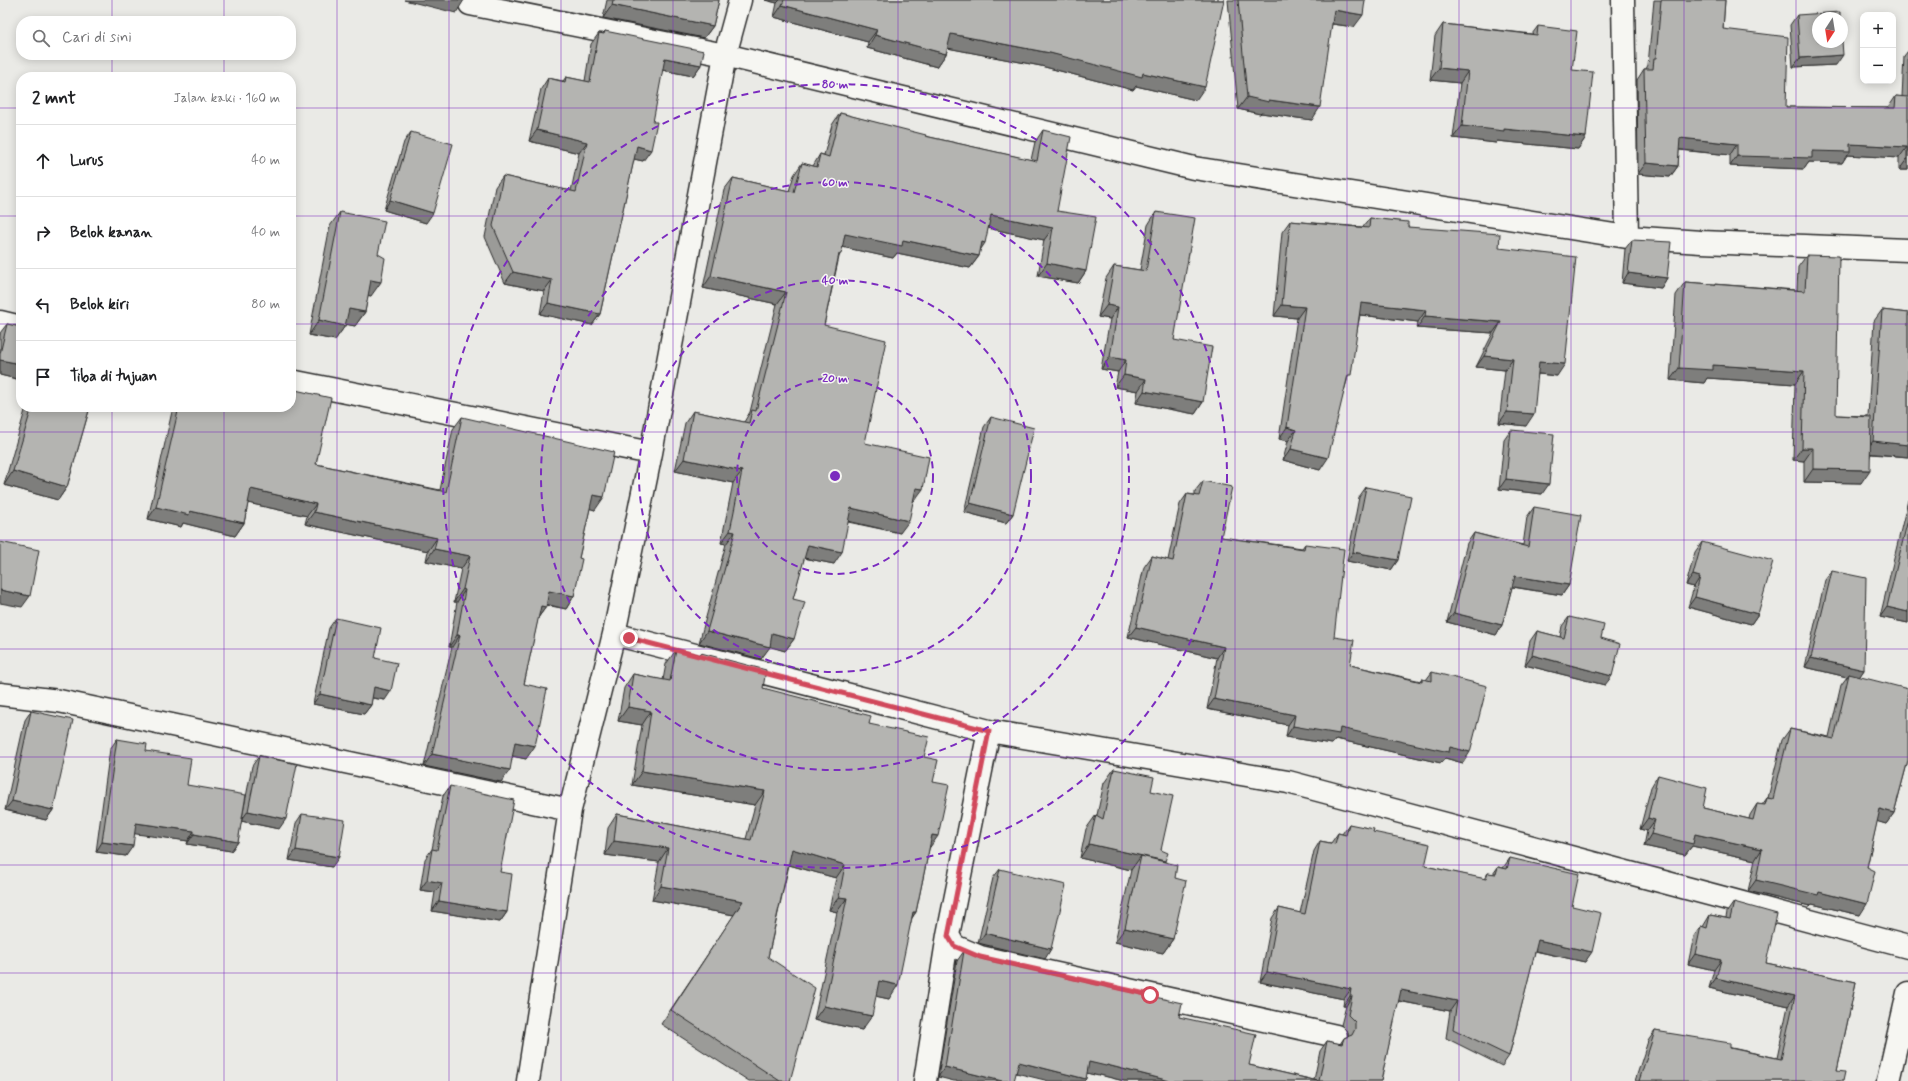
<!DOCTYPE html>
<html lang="id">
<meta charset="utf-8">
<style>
body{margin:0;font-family:Mynerve,sans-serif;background:#f6f6f6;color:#202124}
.controls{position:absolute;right:12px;top:12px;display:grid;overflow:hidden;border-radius:8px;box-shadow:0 2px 10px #0003}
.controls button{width:36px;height:36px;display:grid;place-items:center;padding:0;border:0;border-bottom:1px solid #e0e0e0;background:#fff;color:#202124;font:20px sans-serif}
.compass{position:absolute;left:1812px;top:12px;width:36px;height:36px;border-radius:50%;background:#fff;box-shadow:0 2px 10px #0003;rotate:192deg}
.stop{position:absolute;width:12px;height:12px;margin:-9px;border:3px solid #d1495b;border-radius:50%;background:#fff}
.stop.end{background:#d1495b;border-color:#fff;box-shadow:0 1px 4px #0008}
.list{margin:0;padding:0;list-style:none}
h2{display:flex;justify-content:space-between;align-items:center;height:52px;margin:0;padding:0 16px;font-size:17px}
h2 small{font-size:13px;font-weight:400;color:#757577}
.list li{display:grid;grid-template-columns:26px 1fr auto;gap:12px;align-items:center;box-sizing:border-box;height:72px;padding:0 16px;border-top:1px solid #e0e0e0}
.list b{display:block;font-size:15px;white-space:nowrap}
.list em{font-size:13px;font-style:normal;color:#757577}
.icon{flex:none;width:22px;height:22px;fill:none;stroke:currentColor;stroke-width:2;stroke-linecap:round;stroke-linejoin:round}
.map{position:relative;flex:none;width:1908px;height:1081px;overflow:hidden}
.search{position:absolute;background:#fff;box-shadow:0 2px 10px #0003;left:16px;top:16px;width:280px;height:44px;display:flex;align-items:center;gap:10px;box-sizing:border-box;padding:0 14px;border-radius:16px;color:#757577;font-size:15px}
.panel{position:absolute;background:#fff;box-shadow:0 2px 10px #0003;left:16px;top:72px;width:280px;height:340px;border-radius:16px}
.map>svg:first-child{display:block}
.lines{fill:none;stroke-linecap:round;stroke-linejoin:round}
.minor-casing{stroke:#2b2b2b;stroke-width:25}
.minor{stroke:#f6f6f2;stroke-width:22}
.wall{fill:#9b9b98;stroke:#2b2b2b}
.shaded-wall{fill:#7e7e7c;stroke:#2b2b2b}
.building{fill:#b4b4b1;stroke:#2b2b2b}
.route{stroke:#d1495b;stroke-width:5}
.grid{fill:none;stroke:#7b2cbf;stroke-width:1;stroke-opacity:0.55}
.ring{fill:none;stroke:#7b2cbf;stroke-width:2;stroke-dasharray:7 5}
.centre{fill:#7b2cbf;stroke:#f6f6f2;stroke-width:2}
.ring-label{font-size:12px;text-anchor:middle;font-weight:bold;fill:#7b2cbf;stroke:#f6f6f2;stroke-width:3;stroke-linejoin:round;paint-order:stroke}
</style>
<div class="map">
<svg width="1908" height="1081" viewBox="0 0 1908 1081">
<rect width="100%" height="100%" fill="#eaeae6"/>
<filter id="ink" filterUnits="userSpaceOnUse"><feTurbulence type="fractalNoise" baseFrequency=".025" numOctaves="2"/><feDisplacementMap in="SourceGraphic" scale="8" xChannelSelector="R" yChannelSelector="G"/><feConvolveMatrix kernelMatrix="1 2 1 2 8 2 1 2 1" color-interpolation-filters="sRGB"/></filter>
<g filter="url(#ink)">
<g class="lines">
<defs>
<path id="minor" d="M 1623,0 L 1627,237
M 470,4 L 725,55 L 1194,168 L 1627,237 L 1701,242 L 1908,250
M 0,322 L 21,327
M 291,381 L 651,453
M 614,634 L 989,731 L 1288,782 L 1908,947
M 0,694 L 59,701 L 570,810
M 989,731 L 948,935 L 954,946 L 980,957 L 1336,1036
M 528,1081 L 570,810 L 614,634 L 651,453 L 725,55 L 740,0
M 925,1081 L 948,935
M 1888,1081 L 1908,993"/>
</defs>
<use href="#minor" class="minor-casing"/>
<use href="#minor" class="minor"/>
</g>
<path class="wall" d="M 607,0 L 719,0 L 713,26 L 704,38 L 603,18 Z
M 765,0 L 1224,0 L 1196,100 L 1136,86 L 1133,90 L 1041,66 L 948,48 L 946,54 L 937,67 L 867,48 L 868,42 L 774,17 L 777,3 Z
M 1228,0 L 1365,0 L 1354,27 L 1332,24 L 1312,120 L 1261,113 L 1260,114 L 1238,109 Z
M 1654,0 L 1725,0 L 1723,29 L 1786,107 L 1888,108 L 1896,96 L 1902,97 L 1904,56 L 1908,51 L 1908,170 L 1899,170 L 1899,158 L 1847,155 L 1842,163 L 1809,162 L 1804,169 L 1730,166 L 1730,155 L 1679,150 L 1678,166 L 1670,177 L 1638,174 L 1637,80 L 1644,69 L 1646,69 L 1648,65 Z
M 1797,15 L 1836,65 L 1793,67 L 1790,25 Z
M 1443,24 L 1532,34 L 1538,26 L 1572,70 L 1586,137 L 1578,149 L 1497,141 L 1496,143 L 1453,138 L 1460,83 L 1430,80 L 1435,36 Z
M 605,31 L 701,65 L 693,76 L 662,70 L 643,161 L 634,159 L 600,314 L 592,325 L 540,314 L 544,291 L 505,283 L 485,237 L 495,187 L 503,176 L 571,191 L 579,153 L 529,141 L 541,89 L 548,78 L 563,81 L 566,77 L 585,81 L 591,44 L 599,33 L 603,33 Z
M 840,113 L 925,136 L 1031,160 L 1035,142 L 1043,130 L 1057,211 L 1086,271 L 1078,283 L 1038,276 L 1044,240 L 988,228 L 980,250 L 979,256 L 970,268 L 897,253 L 893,258 L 843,247 L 839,257 L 824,325 L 865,443 L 914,501 L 913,501 L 900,533 L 848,522 L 834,564 L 804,558 L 793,599 L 794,639 L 785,651 L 770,646 L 761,659 L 699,643 L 726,544 L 721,543 L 733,483 L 675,471 L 685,423 L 693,411 L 744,422 L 750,412 L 777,304 L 703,288 L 724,190 L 733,178 L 789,191 L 794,175 L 802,163 L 813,166 L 820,154 L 824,155 L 832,125 Z
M 411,132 L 426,223 L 384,210 L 404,142 Z
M 340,212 L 378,254 L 371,296 L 368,295 L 365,312 L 355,326 L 346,324 L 345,326 L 335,340 L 309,335 L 330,226 Z
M 1156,212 L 1174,340 L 1203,402 L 1195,414 L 1136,403 L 1138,391 L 1115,387 L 1118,372 L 1101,369 L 1110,319 L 1098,317 L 1106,278 L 1114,266 L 1140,270 L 1148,225 Z
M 1370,218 L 1408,227 L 1499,248 L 1557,376 L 1538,374 L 1526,426 L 1499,423 L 1505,370 L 1476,367 L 1493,333 L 1417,328 L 1418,322 L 1360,315 L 1347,381 L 1320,470 L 1283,460 L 1288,441 L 1279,439 L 1297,318 L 1274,316 L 1282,232 L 1290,221 L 1363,227 Z
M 1632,240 L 1667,278 L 1661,288 L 1622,283 L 1625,249 Z
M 1807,255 L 1836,415 L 1868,416 L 1874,321 L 1882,310 L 1908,313 L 1908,457 L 1871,454 L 1861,483 L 1804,482 L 1804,461 L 1793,460 L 1795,384 L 1707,378 L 1704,383 L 1670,380 L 1676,295 L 1685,282 L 1797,290 L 1798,267 Z
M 7,324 L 21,327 L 21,380 L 0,375 L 0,333 Z
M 26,407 L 90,407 L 67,487 L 58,500 L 4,485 Z
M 173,407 L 291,407 L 316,464 L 440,490 L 453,429 L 462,417 L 595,510 L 590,508 L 579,558 L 574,596 L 566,609 L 546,605 L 546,607 L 538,618 L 524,684 L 526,759 L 513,756 L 501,782 L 424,766 L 452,647 L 449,647 L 457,602 L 454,602 L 461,569 L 426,561 L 428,551 L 305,524 L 307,516 L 248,503 L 244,523 L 235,536 L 183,523 L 181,527 L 148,519 Z
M 991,417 L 1013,514 L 1006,523 L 964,512 L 984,427 Z
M 1511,430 L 1542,494 L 1499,489 L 1504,440 Z
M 1203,481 L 1221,537 L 1302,548 L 1305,544 L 1334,637 L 1350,665 L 1421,681 L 1422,679 L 1426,680 L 1432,672 L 1463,763 L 1445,758 L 1441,763 L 1336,739 L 1332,744 L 1286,737 L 1288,725 L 1207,709 L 1217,658 L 1128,637 L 1144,567 L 1152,556 L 1168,560 L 1180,504 L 1187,494 L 1195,495 L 1195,491 Z
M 1366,487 L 1398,560 L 1391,570 L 1347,561 L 1359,497 Z
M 1908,500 L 1908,623 L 1880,617 Z
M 1534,507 L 1569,585 L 1562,595 L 1512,587 L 1502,625 L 1496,635 L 1447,622 L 1467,543 L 1474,533 L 1523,545 L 1527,517 Z
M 1702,542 L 1758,614 L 1751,624 L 1688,607 L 1694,587 L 1686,585 L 1695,552 Z
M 1832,571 L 1864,670 L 1859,677 L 1907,696 L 1907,764 L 1894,813 L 1886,824 L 1877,821 L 1867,867 L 1860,915 L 1812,904 L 1810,906 L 1748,891 L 1755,860 L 1692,846 L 1685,855 L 1644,846 L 1647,831 L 1640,829 L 1651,787 L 1658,775 L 1703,808 L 1749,819 L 1750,815 L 1757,804 L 1762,805 L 1767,798 L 1768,798 L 1782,740 L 1790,729 L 1829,737 L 1841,685 L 1847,677 L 1805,667 L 1825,580 Z
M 1569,617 L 1601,638 L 1605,685 L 1525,665 L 1530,641 L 1537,631 L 1560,637 L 1562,626 Z
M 336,618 L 375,658 L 385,700 L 372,698 L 371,705 L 364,714 L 313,704 L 329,628 Z
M 676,650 L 701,655 L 701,653 L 763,688 L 869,724 L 924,757 L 933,782 L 929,849 L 916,912 L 912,918 L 889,999 L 876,996 L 862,1030 L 814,1020 L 837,912 L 829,910 L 836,878 L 789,865 L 768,957 L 790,1081 L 749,1081 L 661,1024 L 734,915 L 652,900 L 659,862 L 605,855 L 608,828 L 617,814 L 746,839 L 755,805 L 632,785 L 642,725 L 618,721 L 624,688 L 633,674 L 663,680 L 666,664 Z
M 31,711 L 53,810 L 46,820 L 5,810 L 25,720 Z
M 117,739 L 146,751 L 187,785 L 242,818 L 252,766 L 259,756 L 279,829 L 241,821 L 238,842 L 231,851 L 187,844 L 188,841 L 134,833 L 126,856 L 96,852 L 110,749 Z
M 1114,769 L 1151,791 L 1161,850 L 1165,861 L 1165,862 L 1175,878 L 1173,939 L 1163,953 L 1115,942 L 1131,870 L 1080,858 L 1086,829 L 1096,815 L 1097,815 L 1104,783 Z
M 450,786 L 500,872 L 507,912 L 500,922 L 432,911 L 435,892 L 420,890 L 425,859 L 432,849 L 443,796 Z
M 302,814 L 332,867 L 289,860 L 296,823 Z
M 1349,824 L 1373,832 L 1425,866 L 1484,879 L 1488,873 L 1493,874 L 1498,867 L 1503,868 L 1510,858 L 1572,906 L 1585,962 L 1535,951 L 1509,1056 L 1502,1066 L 1446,1038 L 1450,1011 L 1398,1001 L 1381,1081 L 1124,1081 L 1100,1075 L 1099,1076 L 1087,1073 L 1016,1073 L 938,1077 L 957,961 L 964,951 L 984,959 L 1179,1017 L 1249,1065 L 1314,1080 L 1320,1051 L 1327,1041 L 1340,1044 L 1344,1038 L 1348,1036 L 1348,1032 L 1341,1025 L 1346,1006 L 1343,1006 L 1344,999 L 1260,982 L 1272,918 L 1279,908 L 1300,913 L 1314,851 L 1320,841 L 1331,843 L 1338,833 L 1342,834 Z
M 1000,869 L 1045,959 L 978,943 L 993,878 Z
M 1734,902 L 1766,963 L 1856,982 L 1837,1071 L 1843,1081 L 1635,1081 L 1648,1041 L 1655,1031 L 1777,1058 L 1788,1006 L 1709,988 L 1714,970 L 1688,964 L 1694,936 L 1701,926 L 1703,927 L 1704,925 L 1710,915 L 1726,918 L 1727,912 Z"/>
<path class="shaded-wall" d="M 404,0 L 464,0 L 456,13 Z
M 765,0 L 780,0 L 777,3 Z
M 612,5 L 713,26 L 704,38 L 603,18 Z
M 782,5 L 877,30 L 868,42 L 774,17 Z
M 1334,10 L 1363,15 L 1354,27 L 1326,23 Z
M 951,34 L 1050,53 L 1143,73 L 1205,87 L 1196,100 L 1136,86 L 1133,90 L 1041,66 L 942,47 Z
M 875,35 L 946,54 L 937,67 L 867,48 Z
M 1843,55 L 1836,65 L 1793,67 L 1800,58 Z
M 665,58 L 701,65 L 693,76 L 657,69 Z
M 1439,68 L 1468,71 L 1460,83 L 1430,80 Z
M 1247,97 L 1320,107 L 1312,120 L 1261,113 L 1260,114 L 1238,109 Z
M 1462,126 L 1504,129 L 1586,137 L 1578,149 L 1497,141 L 1496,143 L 1453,138 Z
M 537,130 L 587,142 L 579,153 L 529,141 Z
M 1680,138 L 1737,144 L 1730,155 L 1673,149 Z
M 1850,144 L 1907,147 L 1899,158 L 1847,155 L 1842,163 L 1809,162 L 1804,169 L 1730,166 L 1737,156 L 1812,151 Z
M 637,146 L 651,150 L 643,161 L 629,158 Z
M 1907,159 L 1908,159 L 1908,170 L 1899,170 Z
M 1646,163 L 1678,166 L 1670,177 L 1638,174 Z
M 390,200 L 433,213 L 426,223 L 384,210 Z
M 991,215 L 1053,228 L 1044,240 L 983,227 Z
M 845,234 L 903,240 L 979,256 L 970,268 L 897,253 L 893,258 L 837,246 Z
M 982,242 L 985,243 L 977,255 Z
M 1047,263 L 1086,271 L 1078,283 L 1038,276 Z
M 513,272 L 552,280 L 544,291 L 505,283 Z
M 1628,273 L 1667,278 L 1661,288 L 1622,283 Z
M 711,276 L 786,292 L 777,304 L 703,288 Z
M 371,280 L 381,282 L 371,296 L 361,294 Z
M 548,303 L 600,314 L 592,325 L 540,314 Z
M 1361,303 L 1426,310 L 1418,322 L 1353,314 Z
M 1107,305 L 1118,307 L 1110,319 L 1098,317 Z
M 1282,305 L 1305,307 L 1297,318 L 1274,316 Z
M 349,309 L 365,312 L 355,326 L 339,323 Z
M 1425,316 L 1501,322 L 1493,333 L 1417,328 Z
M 319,320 L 345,326 L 335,340 L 309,335 Z
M 1484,356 L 1513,359 L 1505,370 L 1476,367 Z
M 1110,357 L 1126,360 L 1118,372 L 1101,369 Z
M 0,360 L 21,364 L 21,380 L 0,375 Z
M 1539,362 L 1565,364 L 1557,376 L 1531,373 Z
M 1713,365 L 1804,371 L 1795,384 L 1707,378 L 1704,383 L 1670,380 L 1679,368 Z
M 1124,375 L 1146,379 L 1138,391 L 1115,387 Z
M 1144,391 L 1203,402 L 1195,414 L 1136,403 Z
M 1507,412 L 1534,414 L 1526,426 L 1499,423 Z
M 1287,427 L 1296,430 L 1288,441 L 1279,439 Z
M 1873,441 L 1908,445 L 1908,457 L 1865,453 Z
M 1802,448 L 1813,448 L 1804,461 L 1793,460 Z
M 1291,449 L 1328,458 L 1320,470 L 1283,460 Z
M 684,459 L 742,471 L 733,483 L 675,471 Z
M 1813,469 L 1870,470 L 1861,483 L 1804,482 Z
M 13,471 L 67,487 L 58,500 L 4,485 Z
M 1506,479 L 1549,484 L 1542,494 L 1499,489 Z
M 916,488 L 923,489 L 914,501 L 908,500 Z
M 251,489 L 316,504 L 307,516 L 243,502 Z
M 593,495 L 604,497 L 595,510 L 584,507 Z
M 970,503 L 1013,514 L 1006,523 L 964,512 Z
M 156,507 L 190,511 L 244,523 L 235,536 L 183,523 L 181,527 L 148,519 Z
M 851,508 L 909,521 L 900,533 L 843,520 Z
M 314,512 L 437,538 L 428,551 L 305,524 Z
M 730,531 L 735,532 L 726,544 L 721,543 Z
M 808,545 L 842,552 L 834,564 L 799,557 Z
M 434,549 L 470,556 L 461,569 L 426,561 Z
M 1353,552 L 1398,560 L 1391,570 L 1347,561 Z
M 1693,575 L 1700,577 L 1694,587 L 1686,585 Z
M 1515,576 L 1569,585 L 1562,595 L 1508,586 Z
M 463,589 L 465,590 L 457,602 L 454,602 Z
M 0,590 L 30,596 L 22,607 L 0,603 Z
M 549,591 L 574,596 L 566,609 L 541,603 Z
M 1695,597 L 1758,614 L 1751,624 L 1688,607 Z
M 541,606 L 546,607 L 537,619 Z
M 1887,607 L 1908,612 L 1908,623 L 1880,617 Z
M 1454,613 L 1502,625 L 1496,635 L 1447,622 Z
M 1136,627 L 1224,647 L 1217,658 L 1128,637 Z
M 707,631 L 770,647 L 761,659 L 699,643 Z
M 772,633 L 794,639 L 785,651 L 764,645 Z
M 457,635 L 460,635 L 452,647 L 449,647 Z
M 1532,655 L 1612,676 L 1605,685 L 1525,665 Z
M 1811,658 L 1864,670 L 1858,679 L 1849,674 L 1847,677 L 1805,667 Z
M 374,687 L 391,691 L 385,700 L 367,697 Z
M 320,694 L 371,705 L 364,714 L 313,704 Z
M 1214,699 L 1295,715 L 1288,725 L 1207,709 Z
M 628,707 L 651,711 L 642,725 L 618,721 Z
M 1293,726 L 1340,728 L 1450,747 L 1470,752 L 1463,763 L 1445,758 L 1441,763 L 1336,739 L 1332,744 L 1286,737 Z
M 515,742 L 535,746 L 526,759 L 507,755 Z
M 432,754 L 510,770 L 501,782 L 424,766 Z
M 642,771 L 765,791 L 755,805 L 632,785 Z
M 12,801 L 53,810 L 46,820 L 5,810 Z
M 1880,809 L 1894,813 L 1886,824 L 1872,820 Z
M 248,811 L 286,819 L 279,829 L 241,821 Z
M 1648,818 L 1655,820 L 1647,831 L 1640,829 Z
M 136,823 L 194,831 L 188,841 L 129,833 Z
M 194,834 L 238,842 L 231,851 L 187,844 Z
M 1651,834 L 1695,834 L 1762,849 L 1755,860 L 1692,846 L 1685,855 L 1644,846 Z
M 932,835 L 938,836 L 928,850 Z
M 614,841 L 668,848 L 659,862 L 605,855 Z
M 102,842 L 133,846 L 126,856 L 96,852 Z
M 1089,844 L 1165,861 L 1155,875 L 1141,856 L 1131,870 L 1080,858 Z
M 792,849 L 845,865 L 836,878 L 782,863 Z
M 296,850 L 339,857 L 332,867 L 289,860 Z
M 427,880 L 442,883 L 435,892 L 420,890 Z
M 1756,880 L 1819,892 L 1867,904 L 1860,915 L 1812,904 L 1810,906 L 1748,891 Z
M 661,886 L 743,901 L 734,915 L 652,900 Z
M 839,897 L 847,898 L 837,912 L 829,910 Z
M 439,901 L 507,912 L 500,922 L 432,911 Z
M 913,912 L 916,912 L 906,926 Z
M 1125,928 L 1173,939 L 1163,953 L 1115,942 Z
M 985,933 L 1051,949 L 1045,959 L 978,943 Z
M 1538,940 L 1592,952 L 1585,962 L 1531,950 Z
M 1695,954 L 1721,960 L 1714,970 L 1688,964 Z
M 1267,972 L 1351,989 L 1344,999 L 1260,982 Z
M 1716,978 L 1795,996 L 1788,1006 L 1709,988 Z
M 879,981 L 898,985 L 889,999 L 870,995 Z
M 1401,990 L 1457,1001 L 1450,1011 L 1394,1000 Z
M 1350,996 L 1352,996 L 1346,1006 L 1343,1006 Z
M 824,1006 L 872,1016 L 862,1030 L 814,1020 Z
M 1019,1062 L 1086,1079 L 1084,1081 L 1049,1081 L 1012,1072 Z
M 1089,1062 L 1107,1065 L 1170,1081 L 1124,1081 L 1100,1075 L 1099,1076 L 1082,1072 Z
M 945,1067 L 1002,1081 L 954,1081 L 938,1077 Z"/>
<path class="building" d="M 613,0 L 719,0 L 713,26 L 612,5 Z
M 784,0 L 1224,0 L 1205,87 L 1143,73 L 1142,77 L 1050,53 L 951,34 L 946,54 L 875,35 L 877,30 L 782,5 Z
M 1238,0 L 1365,0 L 1363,15 L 1334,10 L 1320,107 L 1269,100 L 1269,102 L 1247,97 Z
M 1661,0 L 1725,0 L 1723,29 L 1788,37 L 1786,107 L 1895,108 L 1896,96 L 1908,97 L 1908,159 L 1907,159 L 1907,147 L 1850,144 L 1850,152 L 1812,151 L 1812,158 L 1737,156 L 1737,144 L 1680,138 L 1678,166 L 1646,163 L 1644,69 L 1653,69 L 1654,58 L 1656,58 Z
M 1840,12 L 1840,18 L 1818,18 L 1818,42 L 1842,42 L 1842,41 L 1843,55 L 1800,58 L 1797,15 Z
M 1443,24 L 1537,35 L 1538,26 L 1577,31 L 1572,70 L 1593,72 L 1586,137 L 1504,129 L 1504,131 L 1462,126 L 1468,71 L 1439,68 Z
M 605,31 L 704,51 L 701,65 L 665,58 L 653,122 L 657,122 L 651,150 L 637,146 L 600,314 L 548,303 L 552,280 L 513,272 L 493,226 L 503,176 L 576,192 L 587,142 L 537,130 L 548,78 L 565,82 L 566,77 L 590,82 L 599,33 L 604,34 Z
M 840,113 L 926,135 L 925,136 L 1037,161 L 1043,130 L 1071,137 L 1057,211 L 1096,217 L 1086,271 L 1047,263 L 1053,228 L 991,215 L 985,243 L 982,242 L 979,256 L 903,240 L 902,246 L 845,234 L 841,254 L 839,254 L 824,325 L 886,340 L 865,443 L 929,457 L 923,489 L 916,488 L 909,521 L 851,508 L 842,552 L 808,545 L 793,599 L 805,602 L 794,639 L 772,633 L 770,647 L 707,631 L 735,532 L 730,531 L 742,471 L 684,459 L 693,411 L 749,423 L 752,410 L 756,411 L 786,292 L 711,276 L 733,178 L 794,192 L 802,163 L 817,167 L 820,154 L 829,157 Z
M 411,132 L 453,144 L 433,213 L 390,200 Z
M 340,212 L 385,221 L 378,254 L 385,258 L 381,282 L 371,280 L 365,312 L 349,309 L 345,326 L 319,320 Z
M 1156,212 L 1195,218 L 1174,340 L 1212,347 L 1203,402 L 1144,391 L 1146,379 L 1124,375 L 1126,360 L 1110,357 L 1118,307 L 1107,305 L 1114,266 L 1146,271 Z
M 1370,218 L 1408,222 L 1408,227 L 1500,234 L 1499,248 L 1576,257 L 1565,364 L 1539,362 L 1534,414 L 1507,412 L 1513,359 L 1484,356 L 1501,322 L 1425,316 L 1426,310 L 1361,303 L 1351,375 L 1348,375 L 1328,458 L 1291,449 L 1296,430 L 1287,427 L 1305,307 L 1282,305 L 1290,221 L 1369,228 Z
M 1632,240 L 1671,242 L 1667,278 L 1628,273 Z
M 1807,255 L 1839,256 L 1836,415 L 1871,417 L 1870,470 L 1813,469 L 1813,448 L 1802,448 L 1804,371 L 1713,365 L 1713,370 L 1679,368 L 1685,282 L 1805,291 Z
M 1882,310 L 1908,313 L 1908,445 L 1873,441 Z
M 7,324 L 21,327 L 21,364 L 0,360 L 0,354 Z
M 291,389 L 331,398 L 316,464 L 446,492 L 462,417 L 614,452 L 604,497 L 593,495 L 579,558 L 582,559 L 574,596 L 549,591 L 546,607 L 541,606 L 524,684 L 547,689 L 535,746 L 515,742 L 510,770 L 432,754 L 460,635 L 457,635 L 465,590 L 463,589 L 470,556 L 434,549 L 437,538 L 314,512 L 316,504 L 251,489 L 244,523 L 190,511 L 189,515 L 156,507 L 179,407 L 291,407 Z
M 32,407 L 90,407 L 67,487 L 13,471 Z
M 991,417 L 1034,428 L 1013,514 L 970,503 Z
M 1511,430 L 1554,434 L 1549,484 L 1506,479 Z
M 1203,481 L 1232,487 L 1221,537 L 1304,549 L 1305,544 L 1344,549 L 1334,637 L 1354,640 L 1350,665 L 1422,682 L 1422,679 L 1432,681 L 1432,672 L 1487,686 L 1470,752 L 1450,747 L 1449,752 L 1340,728 L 1339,734 L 1293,726 L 1295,715 L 1214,699 L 1224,647 L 1136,627 L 1152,556 L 1173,561 L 1187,494 L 1199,496 Z
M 1366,487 L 1411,496 L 1398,560 L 1353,552 Z
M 1534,507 L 1581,515 L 1569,585 L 1515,576 L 1502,625 L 1454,613 L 1474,533 L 1528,547 Z
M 1908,519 L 1908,612 L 1887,607 Z
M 0,542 L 39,550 L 30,596 L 0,590 Z
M 1702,542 L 1773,561 L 1758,614 L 1695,597 L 1700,577 L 1693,575 Z
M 1832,571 L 1866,578 L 1864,670 L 1811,658 Z
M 1569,617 L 1604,625 L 1601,638 L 1620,644 L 1612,676 L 1532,655 L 1537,631 L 1564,638 Z
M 336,618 L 381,628 L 375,658 L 397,663 L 391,691 L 374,687 L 371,705 L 320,694 Z
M 676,650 L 701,655 L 701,653 L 766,670 L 763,688 L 871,716 L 869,724 L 929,737 L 924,757 L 938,760 L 933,782 L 949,785 L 938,836 L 932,835 L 916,912 L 913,912 L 898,985 L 879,981 L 872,1016 L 824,1006 L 847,898 L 839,897 L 845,865 L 792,849 L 768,957 L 815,988 L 790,1081 L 780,1081 L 671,1010 L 743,901 L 661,886 L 668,848 L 614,841 L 617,814 L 751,840 L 765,791 L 642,771 L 651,711 L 628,707 L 633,674 L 670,681 Z
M 1849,674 L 1908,689 L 1907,696 L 1908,696 L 1908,760 L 1894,813 L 1880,809 L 1867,867 L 1875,871 L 1867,904 L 1819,892 L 1818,895 L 1756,880 L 1762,849 L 1695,834 L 1693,844 L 1651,834 L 1655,820 L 1648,818 L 1658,775 L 1707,788 L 1703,808 L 1753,820 L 1757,804 L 1765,805 L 1767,798 L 1773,799 L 1790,729 L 1834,739 Z
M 31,711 L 73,720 L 53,810 L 12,801 Z
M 117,739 L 147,744 L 146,751 L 191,758 L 187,785 L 246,795 L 238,842 L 194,834 L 194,831 L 136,823 L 133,846 L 102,842 Z
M 259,756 L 297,764 L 286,819 L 248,811 Z
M 1114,769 L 1154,777 L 1151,791 L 1173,796 L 1161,850 L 1168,853 L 1165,861 L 1089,844 L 1096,815 L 1103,819 Z
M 450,786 L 514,800 L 500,872 L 512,874 L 507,912 L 439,901 L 442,883 L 427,880 L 432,849 L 437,850 Z
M 302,814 L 345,820 L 339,857 L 296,850 Z
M 1349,824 L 1374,829 L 1373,832 L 1430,844 L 1425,866 L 1486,879 L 1488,873 L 1496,874 L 1498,867 L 1507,869 L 1510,858 L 1579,874 L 1572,906 L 1601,913 L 1592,952 L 1538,940 L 1509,1056 L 1453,1029 L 1457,1001 L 1401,990 L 1381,1081 L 1319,1081 L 1327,1041 L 1342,1044 L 1344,1038 L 1352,1035 L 1355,1029 L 1355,1022 L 1348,1015 L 1352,996 L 1350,996 L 1351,989 L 1267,972 L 1279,908 L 1305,914 L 1320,841 L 1335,844 L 1338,833 L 1346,835 Z
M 1141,856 L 1177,865 L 1175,878 L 1186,881 L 1173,939 L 1125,928 Z
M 1000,869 L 1066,885 L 1051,949 L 985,933 Z
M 1734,902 L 1777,914 L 1766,963 L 1856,982 L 1837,1071 L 1845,1072 L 1843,1081 L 1639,1081 L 1655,1031 L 1730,1043 L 1730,1048 L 1781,1059 L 1795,996 L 1716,978 L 1721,960 L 1695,954 L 1701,926 L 1707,928 L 1710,915 L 1730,919 Z
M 964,951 L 984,959 L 1182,1003 L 1179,1017 L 1256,1034 L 1249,1065 L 1318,1081 L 1170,1081 L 1107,1065 L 1106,1066 L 1089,1062 L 1086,1079 L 1019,1062 L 1014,1081 L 1002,1081 L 945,1067 Z"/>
</g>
<g class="lines" filter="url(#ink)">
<path class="route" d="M 629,638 L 989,731 L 948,936 L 954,946 L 980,957 L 1150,995"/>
</g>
<path class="grid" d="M 112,0 L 112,21M 224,0 L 224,21M 337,0 L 337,1081M 449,0 L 449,1081M 561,0 L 561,1081M 673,0 L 673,1081M 786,0 L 786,1081M 898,0 L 898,1081M 1010,0 L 1010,1081M 1122,0 L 1122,1081M 1235,0 L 1235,1081M 1347,0 L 1347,1081M 1459,0 L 1459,1081M 1571,0 L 1571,1081M 1684,0 L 1684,1081M 1796,0 L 1796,1081M 112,55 L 112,77M 224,55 L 224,77M 0,108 L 21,108M 291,108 L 1908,108M 0,216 L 21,216M 291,216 L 1908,216M 0,324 L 21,324M 291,324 L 1908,324M 112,407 L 112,1081M 224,407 L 224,1081M 0,432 L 1908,432M 0,540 L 1908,540M 0,649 L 1908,649M 0,757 L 1908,757M 0,865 L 1908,865M 0,973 L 1908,973"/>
<g class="ring">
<circle cx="835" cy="476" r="98"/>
<circle cx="835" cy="476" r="196"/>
<circle cx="835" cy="476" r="294"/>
<circle cx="835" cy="476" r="392"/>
</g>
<circle cx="835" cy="476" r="6" class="centre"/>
<g class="ring-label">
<text x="835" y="88">80 m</text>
<text x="835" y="186">60 m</text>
<text x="835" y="284">40 m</text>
<text x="835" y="382">20 m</text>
</g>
</svg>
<div class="controls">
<button>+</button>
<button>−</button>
</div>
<svg class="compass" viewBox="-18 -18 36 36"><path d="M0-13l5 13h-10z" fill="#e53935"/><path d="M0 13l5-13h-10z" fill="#757577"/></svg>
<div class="stop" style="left:1150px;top:995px"></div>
<div class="stop end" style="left:629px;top:638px"></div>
<div class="search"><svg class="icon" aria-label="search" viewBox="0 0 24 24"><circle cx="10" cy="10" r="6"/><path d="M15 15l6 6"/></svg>Cari di sini</div>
<section class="panel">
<h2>2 mnt<small>Jalan kaki · 160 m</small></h2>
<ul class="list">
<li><svg class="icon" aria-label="ahead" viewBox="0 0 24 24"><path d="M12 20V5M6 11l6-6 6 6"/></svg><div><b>Lurus</b></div><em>40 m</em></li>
<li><svg class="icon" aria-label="right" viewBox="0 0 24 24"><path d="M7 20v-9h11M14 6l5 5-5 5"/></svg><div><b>Belok kanan</b></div><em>40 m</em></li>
<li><svg class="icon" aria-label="left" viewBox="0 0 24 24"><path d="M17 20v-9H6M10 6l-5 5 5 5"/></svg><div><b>Belok kiri</b></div><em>80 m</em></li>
<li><svg class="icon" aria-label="arrive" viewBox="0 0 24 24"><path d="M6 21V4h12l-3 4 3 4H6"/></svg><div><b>Tiba di tujuan</b></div></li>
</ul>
</section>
</div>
